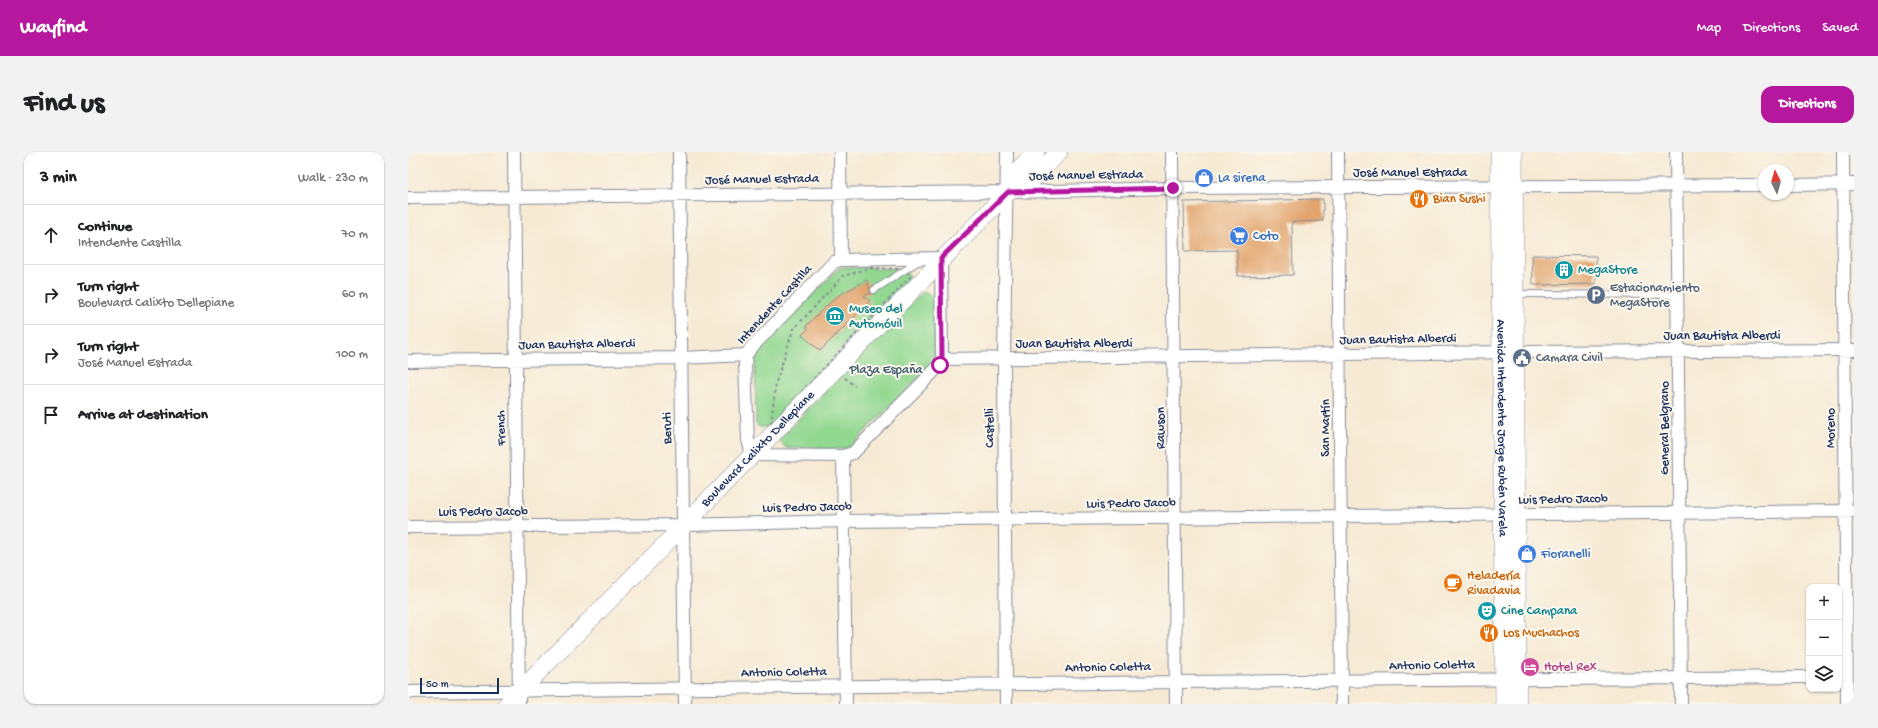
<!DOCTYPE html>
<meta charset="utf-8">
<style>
body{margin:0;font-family:"Gochi Hand",sans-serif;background:#f2f2f2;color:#202124}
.controls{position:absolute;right:12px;bottom:12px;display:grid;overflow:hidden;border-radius:8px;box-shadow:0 1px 3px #0004}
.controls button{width:36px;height:36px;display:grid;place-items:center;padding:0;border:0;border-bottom:1px solid #e0e0e0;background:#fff;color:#202124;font:20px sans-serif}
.compass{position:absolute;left:1350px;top:12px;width:36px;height:36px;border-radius:50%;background:#fff;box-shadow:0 1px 3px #0004;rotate:355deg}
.scale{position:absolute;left:12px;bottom:10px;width:79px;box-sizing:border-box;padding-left:4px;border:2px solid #1b2f5e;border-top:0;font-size:11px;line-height:14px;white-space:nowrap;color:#1b2f5e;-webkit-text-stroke:3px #fbf7ec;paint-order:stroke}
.stop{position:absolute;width:12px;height:12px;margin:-9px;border:3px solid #b5179e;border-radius:50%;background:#fff}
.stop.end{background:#b5179e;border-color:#fff;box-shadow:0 1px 4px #0008}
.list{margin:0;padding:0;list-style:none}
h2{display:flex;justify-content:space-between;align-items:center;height:52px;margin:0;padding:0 16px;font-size:17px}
h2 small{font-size:13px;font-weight:400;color:#757577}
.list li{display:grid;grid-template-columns:26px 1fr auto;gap:12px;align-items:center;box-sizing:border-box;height:60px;padding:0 16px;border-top:1px solid #e0e0e0}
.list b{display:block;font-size:15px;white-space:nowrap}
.list p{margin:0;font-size:13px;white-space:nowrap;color:#757577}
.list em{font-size:13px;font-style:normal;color:#757577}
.icon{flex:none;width:22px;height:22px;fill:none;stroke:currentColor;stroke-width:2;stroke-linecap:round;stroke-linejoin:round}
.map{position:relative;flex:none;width:1446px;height:552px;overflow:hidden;border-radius:12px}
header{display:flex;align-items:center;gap:24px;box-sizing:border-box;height:56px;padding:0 20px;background:#b5179e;color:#fff}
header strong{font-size:19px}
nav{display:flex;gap:22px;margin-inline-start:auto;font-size:14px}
.intro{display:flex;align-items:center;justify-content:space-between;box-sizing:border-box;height:96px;padding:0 24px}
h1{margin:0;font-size:28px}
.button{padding:10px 18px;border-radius:12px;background:#b5179e;color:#fff;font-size:14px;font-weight:700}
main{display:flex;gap:24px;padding:0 24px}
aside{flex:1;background:#fff;border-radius:12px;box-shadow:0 1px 3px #0004}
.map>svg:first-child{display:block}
.green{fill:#93d891;stroke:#578478}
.building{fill:#e2a56d}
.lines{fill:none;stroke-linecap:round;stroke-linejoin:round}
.lane-casing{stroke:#888c99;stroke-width:8}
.street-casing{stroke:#888c99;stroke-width:14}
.secondary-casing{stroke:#888c99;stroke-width:18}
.path{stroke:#888c99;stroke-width:2;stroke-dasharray:3 3;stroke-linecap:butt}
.lane{stroke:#fff;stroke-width:6}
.street{stroke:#fff;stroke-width:12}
.secondary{stroke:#fff;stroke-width:17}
.route{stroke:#b5179e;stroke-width:5}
.labels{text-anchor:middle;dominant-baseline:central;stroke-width:4;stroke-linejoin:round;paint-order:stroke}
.street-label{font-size:13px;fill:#1b2f5e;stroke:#fbf7ec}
.shop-label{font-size:13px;fill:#366cbe;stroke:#fbf7ec;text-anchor:start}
.food-label{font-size:13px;fill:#c56008;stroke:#fbf7ec;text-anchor:start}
.culture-label{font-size:13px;fill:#0d838f;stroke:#fbf7ec;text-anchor:start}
.service-label{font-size:13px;fill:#4e5e75;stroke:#fbf7ec;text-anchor:start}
.park-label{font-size:13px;fill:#39596b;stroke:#fbf7ec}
.hotel-label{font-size:13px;fill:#b23c85;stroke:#fbf7ec;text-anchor:start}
</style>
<header>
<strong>Wayfind</strong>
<nav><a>Map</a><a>Directions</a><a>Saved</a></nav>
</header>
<div class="intro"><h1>Find us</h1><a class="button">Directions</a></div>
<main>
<aside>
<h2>3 min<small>Walk · 230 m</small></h2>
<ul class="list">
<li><svg class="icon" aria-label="ahead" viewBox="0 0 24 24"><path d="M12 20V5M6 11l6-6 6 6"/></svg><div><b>Continue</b><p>Intendente Castilla</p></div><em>70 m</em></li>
<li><svg class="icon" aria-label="right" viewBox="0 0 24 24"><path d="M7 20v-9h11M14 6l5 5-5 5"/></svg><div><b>Turn right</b><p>Boulevard Calixto Dellepiane</p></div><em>60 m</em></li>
<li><svg class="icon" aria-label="right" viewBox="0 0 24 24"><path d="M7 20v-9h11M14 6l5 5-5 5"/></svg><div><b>Turn right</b><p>José Manuel Estrada</p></div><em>100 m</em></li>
<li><svg class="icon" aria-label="arrive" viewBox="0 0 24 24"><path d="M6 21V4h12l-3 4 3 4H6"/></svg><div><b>Arrive at destination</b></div></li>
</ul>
</aside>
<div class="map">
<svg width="1446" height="552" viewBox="0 0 1446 552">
<rect width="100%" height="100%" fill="#fbf7ec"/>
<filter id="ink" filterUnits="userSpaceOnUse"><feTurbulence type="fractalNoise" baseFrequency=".025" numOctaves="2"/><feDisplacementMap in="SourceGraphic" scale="8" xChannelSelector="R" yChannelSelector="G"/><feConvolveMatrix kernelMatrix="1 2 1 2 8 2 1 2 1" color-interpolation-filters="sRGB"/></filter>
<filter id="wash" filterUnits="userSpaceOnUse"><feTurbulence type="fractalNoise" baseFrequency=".012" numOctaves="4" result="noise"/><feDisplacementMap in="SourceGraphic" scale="16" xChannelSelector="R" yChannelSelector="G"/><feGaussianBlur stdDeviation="0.9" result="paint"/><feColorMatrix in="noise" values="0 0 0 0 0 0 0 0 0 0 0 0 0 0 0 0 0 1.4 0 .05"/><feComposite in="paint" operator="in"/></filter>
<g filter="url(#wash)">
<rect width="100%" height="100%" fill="#f6ead4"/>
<path class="green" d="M 437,115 L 496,117 L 502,125 L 363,272 L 359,275 L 351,275 L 348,272 L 347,208 L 351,197 L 431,116 Z
M 518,140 L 526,145 L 526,206 L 523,213 L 442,295 L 434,297 L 378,296 L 373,291 L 373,288 L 374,284 L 514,141 Z"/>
<g id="blocks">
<path class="building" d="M 915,47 L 915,69 L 884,70 L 885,123 L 830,124 L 829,98 L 777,99 L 776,50 Z
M 1124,103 L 1188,104 L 1188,132 L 1125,133 Z
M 459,128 L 463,141 L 456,144 L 462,149 L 412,199 L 394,183 L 400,177 L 398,174 L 416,156 L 431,143 Z"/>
</g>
</g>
<g filter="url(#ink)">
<use href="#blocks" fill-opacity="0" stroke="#888c99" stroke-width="1"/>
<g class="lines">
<defs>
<path id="lane" d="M 466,138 L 511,109
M 1109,142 L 1270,143"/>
<path id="street" d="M 106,0 L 111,552
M 271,0 L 277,552
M 432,0 L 433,108
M 764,0 L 768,552
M 930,0 L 934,552
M 1268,0 L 1273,552
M 1435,0 L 1439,552
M 1380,33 L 1446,32
M 0,46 L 600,40 L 765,36 L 1356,33
M 533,106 L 534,207 L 532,213 L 445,301 L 435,304 L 344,303 L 340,288 L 337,213 L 338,203 L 343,196 L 426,110 L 433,108 Z
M 534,207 L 1107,200 L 1446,198
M 0,209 L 273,206 L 338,203
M 435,304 L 438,552
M 0,375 L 276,373 L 436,369 L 1446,359
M 0,540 L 768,530 L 1401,525
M 598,552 L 596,206 L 599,0"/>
<g id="secondary">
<path id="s1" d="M 1091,0 L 1096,552"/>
<path d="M 1106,0 L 1110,552"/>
<path d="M 600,40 L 622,30 L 651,0"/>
<path id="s2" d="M 99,552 L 276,373 L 600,40 L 609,19 L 628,0"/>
</g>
</defs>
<use href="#lane" class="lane-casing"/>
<use href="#street" class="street-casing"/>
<use href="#secondary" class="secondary-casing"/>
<path class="path" d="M 463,116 L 496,117 L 502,125 L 363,272 L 368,230 L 385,178 L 435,124 Z
M 437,226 L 447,234"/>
<use href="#lane" class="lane"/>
<use href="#street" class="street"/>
<use href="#secondary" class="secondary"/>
</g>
</g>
<g class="lines" filter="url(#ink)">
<path class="route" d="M 532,213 L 534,207 L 533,106 L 600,40 L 765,36"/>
</g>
<defs>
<symbol id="shop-disc" viewBox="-11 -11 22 22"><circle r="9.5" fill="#3f7fe0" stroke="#fbf7ec"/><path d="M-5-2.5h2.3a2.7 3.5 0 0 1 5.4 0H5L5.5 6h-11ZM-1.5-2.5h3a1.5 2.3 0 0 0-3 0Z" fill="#fff"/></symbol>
<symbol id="restaurant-disc" viewBox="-11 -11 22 22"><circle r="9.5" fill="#e8710a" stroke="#fbf7ec"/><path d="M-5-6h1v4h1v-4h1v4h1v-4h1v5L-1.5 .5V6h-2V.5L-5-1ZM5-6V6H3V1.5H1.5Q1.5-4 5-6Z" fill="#fff"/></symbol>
<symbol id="supermarket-disc" viewBox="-11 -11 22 22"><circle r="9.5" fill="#3f7fe0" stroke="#fbf7ec"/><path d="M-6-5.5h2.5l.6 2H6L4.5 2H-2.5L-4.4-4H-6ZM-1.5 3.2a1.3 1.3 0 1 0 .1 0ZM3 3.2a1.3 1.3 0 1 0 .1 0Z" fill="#fff"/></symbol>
<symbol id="building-disc" viewBox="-11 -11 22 22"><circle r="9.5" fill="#0f9aa8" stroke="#fbf7ec"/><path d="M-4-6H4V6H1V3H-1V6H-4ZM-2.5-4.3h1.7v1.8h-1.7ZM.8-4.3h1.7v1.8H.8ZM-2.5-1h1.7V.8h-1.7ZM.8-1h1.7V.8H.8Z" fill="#fff"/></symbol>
<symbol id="parking-disc" viewBox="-11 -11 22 22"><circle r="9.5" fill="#5c6f8a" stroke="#fbf7ec"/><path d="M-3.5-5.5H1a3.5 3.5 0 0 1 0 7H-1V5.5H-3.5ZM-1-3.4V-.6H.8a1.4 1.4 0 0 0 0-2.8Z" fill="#fff"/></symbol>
<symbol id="museum-disc" viewBox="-11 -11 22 22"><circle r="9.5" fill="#0f9aa8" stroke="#fbf7ec"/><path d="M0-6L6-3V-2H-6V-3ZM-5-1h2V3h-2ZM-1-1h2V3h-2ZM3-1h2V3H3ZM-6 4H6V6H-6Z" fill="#fff"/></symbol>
<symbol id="civic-disc" viewBox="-11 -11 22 22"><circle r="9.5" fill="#5c6f8a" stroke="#fbf7ec"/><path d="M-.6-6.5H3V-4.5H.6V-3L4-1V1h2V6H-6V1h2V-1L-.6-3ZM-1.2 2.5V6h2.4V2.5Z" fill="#fff"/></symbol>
<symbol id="cafe-disc" viewBox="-11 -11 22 22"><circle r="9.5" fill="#e8710a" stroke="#fbf7ec"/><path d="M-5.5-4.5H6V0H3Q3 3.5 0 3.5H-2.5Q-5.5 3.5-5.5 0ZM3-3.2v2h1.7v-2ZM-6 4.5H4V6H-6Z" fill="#fff"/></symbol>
<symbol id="theatre-disc" viewBox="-11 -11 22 22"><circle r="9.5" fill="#0f9aa8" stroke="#fbf7ec"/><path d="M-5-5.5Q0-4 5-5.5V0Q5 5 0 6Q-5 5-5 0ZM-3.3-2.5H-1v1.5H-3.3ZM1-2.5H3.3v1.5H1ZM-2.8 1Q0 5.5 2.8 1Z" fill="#fff"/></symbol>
<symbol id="hotel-disc" viewBox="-11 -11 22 22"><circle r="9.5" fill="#d1479c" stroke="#fbf7ec"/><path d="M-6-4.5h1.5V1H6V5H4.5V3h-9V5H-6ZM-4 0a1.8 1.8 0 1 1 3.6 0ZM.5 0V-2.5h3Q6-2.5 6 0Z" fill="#fff"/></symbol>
</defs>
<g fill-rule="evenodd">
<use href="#shop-disc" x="785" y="15" width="22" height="22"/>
<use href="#restaurant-disc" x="1000" y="36" width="22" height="22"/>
<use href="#supermarket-disc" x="820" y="73" width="22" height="22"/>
<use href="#building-disc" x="1145" y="107" width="22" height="22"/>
<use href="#parking-disc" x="1177" y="132" width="22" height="22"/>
<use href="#museum-disc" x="416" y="153" width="22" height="22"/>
<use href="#civic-disc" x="1103" y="195" width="22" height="22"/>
<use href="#shop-disc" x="1108" y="391" width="22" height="22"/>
<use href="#cafe-disc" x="1034" y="420" width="22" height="22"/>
<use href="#theatre-disc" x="1068" y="448" width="22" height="22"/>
<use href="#restaurant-disc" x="1070" y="470" width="22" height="22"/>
<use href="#hotel-disc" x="1111" y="504" width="22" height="22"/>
</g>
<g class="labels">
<g class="street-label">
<text x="1002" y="21">José Manuel Estrada</text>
<text transform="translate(678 24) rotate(-1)">José Manuel Estrada</text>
<text transform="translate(354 28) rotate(-1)">José Manuel Estrada</text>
<text transform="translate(367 153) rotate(-47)">Intendente Castilla</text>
<text x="1314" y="184">Juan Bautista Alberdi</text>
<text transform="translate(990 188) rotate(-1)">Juan Bautista Alberdi</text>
<text x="666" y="192">Juan Bautista Alberdi</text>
<text transform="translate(169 193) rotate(-1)">Juan Bautista Alberdi</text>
<text transform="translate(94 276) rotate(-91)">French</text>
<text transform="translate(260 276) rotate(-91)">Beruti</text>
<text transform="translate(582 276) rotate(-90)">Castelli</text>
<text transform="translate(753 276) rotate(-90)">Rawson</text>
<text transform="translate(918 276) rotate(-90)">San Martín</text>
<text stroke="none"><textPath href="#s1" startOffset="276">Avenida Intendente Jorge Rubén Varela</textPath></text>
<text transform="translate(1257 276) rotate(-90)">General Belgrano</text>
<text transform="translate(1423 276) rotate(-90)">Moreno</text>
<text stroke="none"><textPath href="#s2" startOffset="358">Boulevard Calixto Dellepiane</textPath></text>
<text transform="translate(1155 348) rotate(-1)">Luis Pedro Jacob</text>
<text transform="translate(723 352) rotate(-1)">Luis Pedro Jacob</text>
<text transform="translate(399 356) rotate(-1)">Luis Pedro Jacob</text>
<text x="75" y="360">Luis Pedro Jacob</text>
<text transform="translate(1024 514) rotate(-1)">Antonio Coletta</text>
<text transform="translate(700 516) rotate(-1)">Antonio Coletta</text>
<text transform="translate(376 521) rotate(-1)">Antonio Coletta</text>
</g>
<g class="shop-label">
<text x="810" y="26">La sirena</text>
<text x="845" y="84">Coto</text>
<text x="1133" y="402">Fioranelli</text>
</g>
<g class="food-label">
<text x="1025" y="47">Bian Sushi</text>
<text x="1059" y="424">Heladería<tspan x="1059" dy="15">Rivadavia</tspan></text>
<text x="1095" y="481">Los Muchachos</text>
</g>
<g class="culture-label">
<text x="1170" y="118">MegaStore</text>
<text x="441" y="157">Museo del<tspan x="441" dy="15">Automóvil</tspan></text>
<text x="1093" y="459">Cine Campana</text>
</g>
<g class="service-label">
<text x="1202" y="136">Estacionamiento<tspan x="1202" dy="15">MegaStore</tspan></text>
<text x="1128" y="206">Camara Civil</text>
</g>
<g class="park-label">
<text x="478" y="218">Plaza España</text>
</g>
<g class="hotel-label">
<text x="1136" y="515">Hotel Rex</text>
</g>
</g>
</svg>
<div class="controls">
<button>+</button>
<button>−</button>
<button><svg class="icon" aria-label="layers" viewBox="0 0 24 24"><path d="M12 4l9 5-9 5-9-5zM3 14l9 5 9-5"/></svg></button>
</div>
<svg class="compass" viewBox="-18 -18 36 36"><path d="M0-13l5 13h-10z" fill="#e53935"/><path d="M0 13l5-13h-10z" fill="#757577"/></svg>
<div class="scale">50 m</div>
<div class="stop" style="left:532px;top:213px"></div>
<div class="stop end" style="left:765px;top:36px"></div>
</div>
</main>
